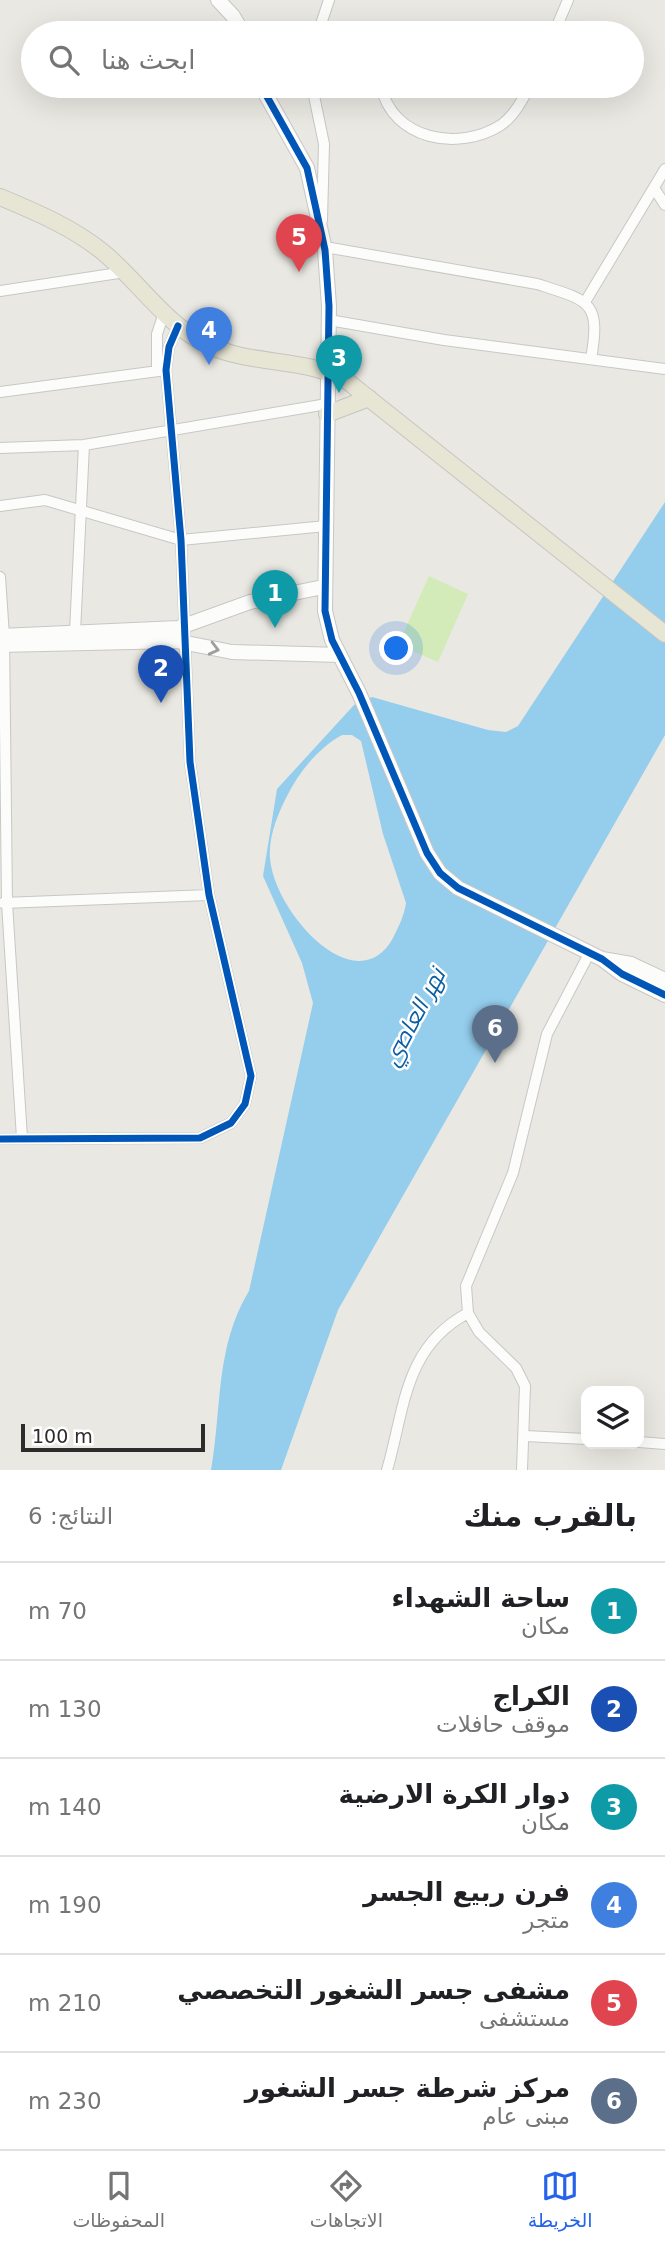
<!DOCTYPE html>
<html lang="ar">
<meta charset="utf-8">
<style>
body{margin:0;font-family:"DejaVu Sans",Cairo,sans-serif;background:#f2f2f2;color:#202124;direction:rtl}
.controls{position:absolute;right:21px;bottom:21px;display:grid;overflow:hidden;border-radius:14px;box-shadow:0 7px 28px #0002}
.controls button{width:63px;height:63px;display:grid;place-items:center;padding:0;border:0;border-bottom:2px solid #e0e0e0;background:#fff;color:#202124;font:35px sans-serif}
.scale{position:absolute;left:21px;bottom:18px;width:184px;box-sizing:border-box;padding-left:7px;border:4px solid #2c2c2c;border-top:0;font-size:19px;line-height:24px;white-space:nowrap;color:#2c2c2c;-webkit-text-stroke:5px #fff;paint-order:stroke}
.you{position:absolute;left:397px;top:649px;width:24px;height:24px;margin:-18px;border:5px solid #fff;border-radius:50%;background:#1a73e8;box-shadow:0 0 0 10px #1a73e833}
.badge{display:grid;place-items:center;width:46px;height:46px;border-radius:50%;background:#2563eb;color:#fff;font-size:23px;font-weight:700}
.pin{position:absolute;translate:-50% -58px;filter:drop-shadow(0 2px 4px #0008)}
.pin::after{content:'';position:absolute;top:37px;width:24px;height:21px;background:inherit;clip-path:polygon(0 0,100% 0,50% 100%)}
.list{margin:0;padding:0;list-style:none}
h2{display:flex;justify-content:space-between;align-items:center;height:91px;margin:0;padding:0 28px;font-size:30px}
h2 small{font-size:23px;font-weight:400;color:#757577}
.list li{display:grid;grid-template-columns:46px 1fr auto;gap:21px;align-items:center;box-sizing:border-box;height:98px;padding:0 28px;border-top:2px solid #e0e0e0}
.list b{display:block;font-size:26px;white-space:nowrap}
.list p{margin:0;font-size:23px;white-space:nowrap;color:#757577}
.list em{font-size:23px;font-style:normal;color:#757577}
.icon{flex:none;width:38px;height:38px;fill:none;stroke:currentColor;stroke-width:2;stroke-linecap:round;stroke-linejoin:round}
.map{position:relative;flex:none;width:665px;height:1470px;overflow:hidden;direction:ltr}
.search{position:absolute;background:#fff;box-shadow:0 7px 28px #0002;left:21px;right:21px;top:21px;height:77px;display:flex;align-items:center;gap:18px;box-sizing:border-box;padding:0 24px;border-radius:38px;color:#757577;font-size:26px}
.sheet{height:679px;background:#fff}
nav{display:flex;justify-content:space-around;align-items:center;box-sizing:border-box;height:98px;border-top:2px solid #e0e0e0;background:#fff;font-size:19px;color:#757577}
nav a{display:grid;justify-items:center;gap:4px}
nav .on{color:#2563eb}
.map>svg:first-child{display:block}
.pitch{fill:#d2ebb8}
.water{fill:#95cded;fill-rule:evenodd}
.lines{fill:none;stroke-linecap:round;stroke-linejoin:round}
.street-casing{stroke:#c8c7c7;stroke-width:12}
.secondary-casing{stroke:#c8c7c7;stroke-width:16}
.primary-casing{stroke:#c6c5c2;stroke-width:18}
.street{stroke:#fcfcfb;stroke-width:10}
.secondary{stroke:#fcfcfb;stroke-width:14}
.primary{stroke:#e7e5d4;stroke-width:16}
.cycleway-casing{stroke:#fff;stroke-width:11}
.cycleway{stroke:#0057b8;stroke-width:7}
.oneway{stroke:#9e9e9e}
.labels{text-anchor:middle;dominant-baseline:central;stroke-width:5;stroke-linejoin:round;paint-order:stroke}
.water-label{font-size:23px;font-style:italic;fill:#0a5ea3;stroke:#fff}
</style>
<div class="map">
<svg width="665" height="1470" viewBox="0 0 665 1470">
<rect width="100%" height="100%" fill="#eae8e2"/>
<path class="pitch" d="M 429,576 L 468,594 L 438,662 L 398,645 Z"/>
<path class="water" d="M 665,502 L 665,735 L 338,1310 L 281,1470 L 211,1470 C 222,1408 215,1347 249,1291 L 313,1003 L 302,963 L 263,876 L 277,789 L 354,705 L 372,697 L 488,730 L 506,732 L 518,726 ZM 342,735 L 352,735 L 361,741 L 383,834 L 406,903 C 404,916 399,926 393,938 C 355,1007 265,903 270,849 C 271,831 278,814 286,798 C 298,773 318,748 342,735 Z"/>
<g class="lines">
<defs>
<path id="street" d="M 318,33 L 329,0
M 379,33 L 379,31
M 554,33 L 568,0
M 312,86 L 324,144 L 322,220
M 381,86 C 392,140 459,152 501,125 C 514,116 523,99 530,86
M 654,188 L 665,205
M 325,247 L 537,284 C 590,301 601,301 591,359
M 0,291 L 125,272
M 585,302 L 665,169
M 329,320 L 444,340 L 665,369
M 157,371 L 157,334 L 164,313
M 0,392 L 166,370
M 0,448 L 84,445 L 327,404
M 0,506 L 45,500 L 181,540 L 326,526
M 0,577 L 4,636 L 7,903 L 22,1138
M 75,632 L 84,445
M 3,903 L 209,895
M 0,1139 L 200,1138 L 231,1123 L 245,1104 L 251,1076 L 209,895 L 190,762 L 181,540 L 166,370 L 169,347 L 178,326
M 525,1436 L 586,1439
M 639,1442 L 665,1444
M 387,1470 C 405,1408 404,1347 468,1313
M 522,1470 L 525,1386 L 516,1368 L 479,1332 L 468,1313 L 466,1286 L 513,1173 L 547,1034 L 590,952"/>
<path id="secondary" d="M 218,0 L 233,16 L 243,33
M 261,86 L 307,168 L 325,250 L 329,306 L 325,611 L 332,640 L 359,693 L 427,853 L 440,873 L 458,888 L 602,959 L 622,974 L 665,995
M 0,636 L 178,628 L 250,602 L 323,587
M 0,645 L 176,641 L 232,652 L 340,655
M 602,959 L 631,964 L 665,980"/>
<path id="primary" d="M 0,197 C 36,212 74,228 104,253 C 139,282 166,325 208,345 C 252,366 305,357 347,381 L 665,634
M 327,414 L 369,398"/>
</defs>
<use href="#street" class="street-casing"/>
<use href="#secondary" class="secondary-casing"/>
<use href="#primary" class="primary-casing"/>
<use href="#street" class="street"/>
<use href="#secondary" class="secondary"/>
<use href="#primary" class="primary"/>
<defs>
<path id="cycleway" d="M 261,86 L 307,168 L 325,250 L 329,306 L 325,611 L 332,640 L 359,693 L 427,853 L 440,873 L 458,888 L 602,959 L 622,974 L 665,995
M 0,1139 L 200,1138 L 231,1123 L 245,1104 L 251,1076 L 209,895 L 190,762 L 181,540 L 166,370 L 169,347 L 178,326"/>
</defs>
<use href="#cycleway" class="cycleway-casing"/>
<use href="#cycleway" class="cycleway"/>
</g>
<defs><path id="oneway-chevron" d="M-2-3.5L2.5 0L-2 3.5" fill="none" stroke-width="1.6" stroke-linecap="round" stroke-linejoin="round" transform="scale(1.75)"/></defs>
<use class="oneway" href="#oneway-chevron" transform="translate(214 649) rotate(14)"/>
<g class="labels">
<g class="water-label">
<text transform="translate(414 1017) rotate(-62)">نهر العاصي</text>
</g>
</g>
</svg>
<div class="controls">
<button><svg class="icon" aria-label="layers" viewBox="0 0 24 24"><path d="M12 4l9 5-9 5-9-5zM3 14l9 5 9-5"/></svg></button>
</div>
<div class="scale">100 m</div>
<div class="you"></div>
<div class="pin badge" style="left:275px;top:628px;background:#0f9aa8">1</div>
<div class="pin badge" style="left:161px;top:703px;background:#1a4fb4">2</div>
<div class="pin badge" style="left:339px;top:393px;background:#0f9aa8">3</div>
<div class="pin badge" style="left:209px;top:365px;background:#3f7fe0">4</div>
<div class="pin badge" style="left:299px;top:272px;background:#e0444e">5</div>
<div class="pin badge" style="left:495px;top:1063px;background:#5c6f8a">6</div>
<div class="search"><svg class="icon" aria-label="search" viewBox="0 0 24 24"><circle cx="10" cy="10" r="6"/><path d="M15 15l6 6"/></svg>ابحث هنا</div>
</div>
<section class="sheet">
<h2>بالقرب منك<small>النتائج: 6</small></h2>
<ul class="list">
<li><span class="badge" style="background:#0f9aa8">1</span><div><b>ساحة الشهداء</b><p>مكان</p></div><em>70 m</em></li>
<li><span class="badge" style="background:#1a4fb4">2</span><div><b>الكراج</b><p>موقف حافلات</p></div><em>130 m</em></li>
<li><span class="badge" style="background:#0f9aa8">3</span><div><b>دوار الكرة الارضية</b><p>مكان</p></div><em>140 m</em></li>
<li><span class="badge" style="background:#3f7fe0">4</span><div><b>فرن ربيع الجسر</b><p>متجر</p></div><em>190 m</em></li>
<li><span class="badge" style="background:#e0444e">5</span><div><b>مشفى جسر الشغور التخصصي</b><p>مستشفى</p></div><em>210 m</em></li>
<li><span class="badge" style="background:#5c6f8a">6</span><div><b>مركز شرطة جسر الشغور</b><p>مبنى عام</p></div><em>230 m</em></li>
</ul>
</section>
<nav>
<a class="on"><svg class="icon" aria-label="map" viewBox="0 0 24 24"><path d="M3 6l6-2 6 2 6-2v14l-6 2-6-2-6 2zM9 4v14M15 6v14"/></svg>الخريطة</a>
<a><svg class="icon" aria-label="directions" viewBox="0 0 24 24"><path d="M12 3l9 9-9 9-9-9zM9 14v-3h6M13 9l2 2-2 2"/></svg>الاتجاهات</a>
<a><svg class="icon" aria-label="saved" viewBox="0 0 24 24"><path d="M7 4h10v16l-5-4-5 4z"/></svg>المحفوظات</a>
</nav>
